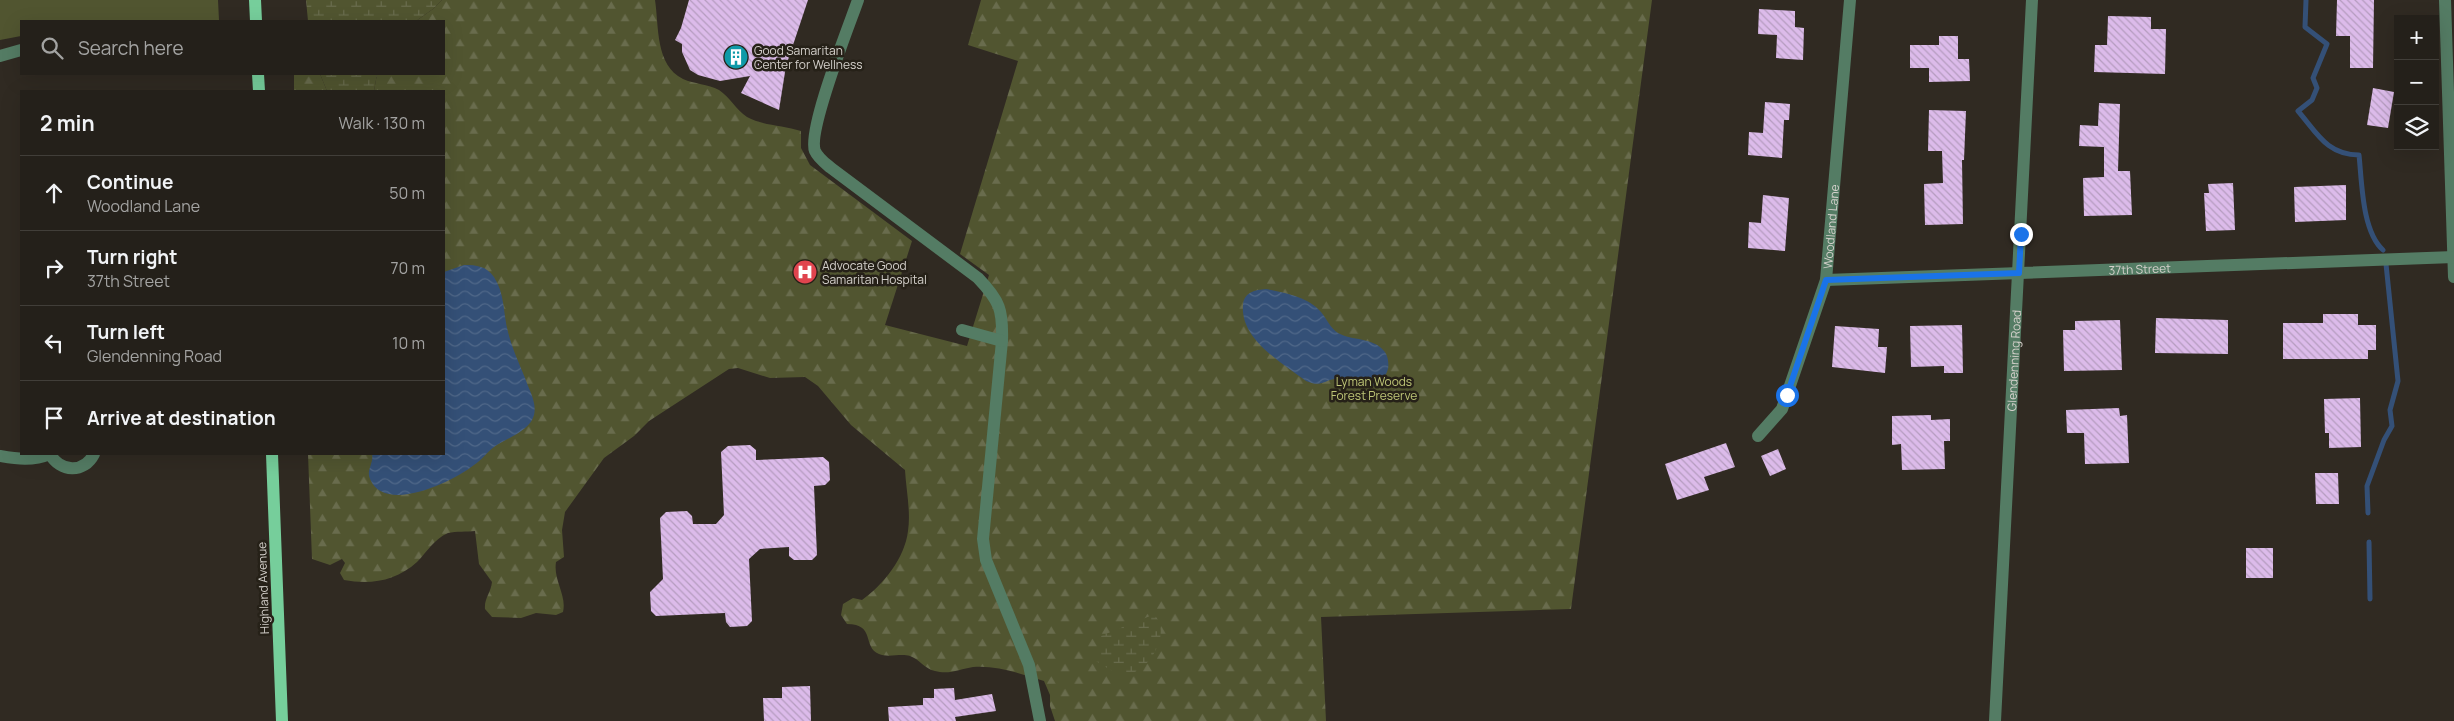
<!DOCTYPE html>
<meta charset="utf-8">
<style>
body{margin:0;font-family:Manrope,sans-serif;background:#2c2823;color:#f1f3f6}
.controls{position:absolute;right:15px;top:15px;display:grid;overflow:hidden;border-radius:0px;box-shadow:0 5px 20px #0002}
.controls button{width:45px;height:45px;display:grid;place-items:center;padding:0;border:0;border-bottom:1px solid #413e39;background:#24201a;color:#f1f3f6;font:25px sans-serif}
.stop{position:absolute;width:15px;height:15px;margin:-11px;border:4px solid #1a73e8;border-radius:50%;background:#fff}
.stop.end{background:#1a73e8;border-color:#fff;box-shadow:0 1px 5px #0008}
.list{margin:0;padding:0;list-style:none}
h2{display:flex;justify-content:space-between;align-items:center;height:65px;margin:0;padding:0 20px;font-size:21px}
h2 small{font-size:16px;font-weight:400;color:#a3a3a2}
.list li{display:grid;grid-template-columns:32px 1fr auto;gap:15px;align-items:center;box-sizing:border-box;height:75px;padding:0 20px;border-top:1px solid #413e39}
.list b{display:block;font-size:19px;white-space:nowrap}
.list p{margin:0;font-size:16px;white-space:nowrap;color:#a3a3a2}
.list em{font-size:16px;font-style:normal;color:#a3a3a2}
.icon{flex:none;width:28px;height:28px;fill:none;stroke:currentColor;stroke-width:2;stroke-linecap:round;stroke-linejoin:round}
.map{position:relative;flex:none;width:2454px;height:721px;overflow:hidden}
.search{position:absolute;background:#24201a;box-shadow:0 5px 20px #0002;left:20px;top:20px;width:425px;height:55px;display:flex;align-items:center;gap:12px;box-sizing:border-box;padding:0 18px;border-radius:0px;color:#a3a3a2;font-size:19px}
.panel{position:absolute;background:#24201a;box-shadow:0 5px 20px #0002;left:20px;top:90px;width:425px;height:365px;border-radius:0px}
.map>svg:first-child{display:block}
.forest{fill:url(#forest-firs)}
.wetland{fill:url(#wetland-marsh)}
.park{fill:#515530}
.water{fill:url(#water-waves)}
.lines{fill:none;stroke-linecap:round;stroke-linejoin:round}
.stream{stroke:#345077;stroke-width:5}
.building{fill:url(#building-back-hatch)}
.minor{stroke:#547c64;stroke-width:12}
.major{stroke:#76ce9b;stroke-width:12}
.route{stroke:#1a73e8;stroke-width:6}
.labels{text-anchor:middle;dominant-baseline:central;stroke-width:5;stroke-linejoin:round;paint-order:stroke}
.poi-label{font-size:12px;fill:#d5d1cc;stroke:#262118;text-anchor:start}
.street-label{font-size:12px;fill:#d5d1cc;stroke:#262118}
.park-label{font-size:12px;fill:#bec677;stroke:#262118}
</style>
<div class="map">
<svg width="2454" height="721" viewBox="0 0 2454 721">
<defs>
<pattern id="forest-firs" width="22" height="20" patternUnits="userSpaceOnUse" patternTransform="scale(1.25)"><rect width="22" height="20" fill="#515530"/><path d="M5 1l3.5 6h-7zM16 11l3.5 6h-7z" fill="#696c4d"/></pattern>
<pattern id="wetland-marsh" width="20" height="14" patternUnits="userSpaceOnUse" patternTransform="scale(1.25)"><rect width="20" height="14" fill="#515530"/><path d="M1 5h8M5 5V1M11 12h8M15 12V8" fill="none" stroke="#696c4d"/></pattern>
<pattern id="water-waves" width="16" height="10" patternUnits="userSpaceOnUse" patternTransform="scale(1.25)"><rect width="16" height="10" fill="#345077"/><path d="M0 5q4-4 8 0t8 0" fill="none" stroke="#506889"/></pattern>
<pattern id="building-back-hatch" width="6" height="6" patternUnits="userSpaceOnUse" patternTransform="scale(1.25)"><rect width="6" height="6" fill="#dcbbea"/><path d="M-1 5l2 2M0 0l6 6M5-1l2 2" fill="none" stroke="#b59cbf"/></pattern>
</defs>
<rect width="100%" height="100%" fill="#302a22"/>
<path class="forest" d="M 442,0 L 655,0 C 659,26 655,65 683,79 C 694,84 708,84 719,90 C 730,97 736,110 747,117 C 764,126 783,125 801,131 L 801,148 L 810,165 L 912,241 L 885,325 L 967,346 L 989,275 L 960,254 L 1018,61 L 968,45 L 981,0 L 1652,0 L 1571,609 L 1321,617 L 1326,721 L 1055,721 L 1050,706 L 1050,695 L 1044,681 C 1021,674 997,665 973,667 C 960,669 949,675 935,671 C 925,669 919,659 910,656 C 901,653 888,658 879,654 C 862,647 876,624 847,624 L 841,615 L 843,604 L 853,598 L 862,600 C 883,585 905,558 908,531 C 911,512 906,489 905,470 L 851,425 L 818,386 L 805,377 L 770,378 L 738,368 L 729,369 L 649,421 L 634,436 L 604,458 L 565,512 L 562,530 L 564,557 L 556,562 C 553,580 567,595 563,612 L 556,615 L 536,613 L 521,618 L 492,617 L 485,609 C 484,598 491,593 492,582 L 479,564 L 475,531 C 467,532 456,531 448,533 C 434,539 427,552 417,562 C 396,581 371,585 344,580 L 340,573 L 345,563 L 342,559 L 330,565 L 312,559 L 308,454 L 444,454 L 444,91 L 374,91 L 377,74 L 444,74 L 444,21 L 416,21 L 433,9 Z
M 294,74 L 320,74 L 327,91 L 294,91 Z"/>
<path class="wetland" d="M 306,0 L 442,0 L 433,9 L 416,21 L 308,21 Z
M 320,74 L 377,74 L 374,91 L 327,91 Z
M 1150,616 L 1156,617 C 1169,632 1153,663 1137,671 C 1131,674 1123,674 1117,674 L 1096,661 L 1101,636 Z"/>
<path class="park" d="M 0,0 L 218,0 L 219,20 L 21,21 L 21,36 L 0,40 Z"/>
<path class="water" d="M 464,265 C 477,265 486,266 494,277 C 505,294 503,313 508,332 C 512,348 519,363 525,378 C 529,390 537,402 534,415 C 530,431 507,438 494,447 C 487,452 482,460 474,465 C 454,481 385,515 370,479 C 366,470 374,463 372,454 L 444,454 L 444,272 Z
M 1266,289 C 1285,293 1308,297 1321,312 C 1327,319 1330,328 1338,333 C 1352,341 1373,337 1384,351 C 1388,355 1389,364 1388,369 C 1384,383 1370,391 1355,386 C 1348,384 1343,377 1334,379 C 1321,382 1321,387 1306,381 C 1282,363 1240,339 1243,305 C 1244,292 1255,290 1266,289 Z"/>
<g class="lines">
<path class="stream" d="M 2306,0 L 2305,27 L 2327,44 L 2313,78 L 2317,88 L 2312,100 L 2298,111 C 2317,133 2327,155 2359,155 C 2362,183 2362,231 2383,250
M 2368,513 L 2367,486 L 2384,440 L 2392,426 L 2390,410 L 2398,381 L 2386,264
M 2369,542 L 2370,599"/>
</g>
<path class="building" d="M 689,0 L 808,0 L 786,66 L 779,110 L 741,93 L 750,76 L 720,81 L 698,75 L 690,70 L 682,52 L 682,44 L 675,40 L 681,28 Z
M 2337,0 L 2374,0 L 2373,68 L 2350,68 L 2350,36 L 2336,36 Z
M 1759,9 L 1795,11 L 1795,27 L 1804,28 L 1803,60 L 1776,58 L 1777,35 L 1758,34 Z
M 2108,16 L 2151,17 L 2151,29 L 2166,29 L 2165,74 L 2094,72 L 2095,45 L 2107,45 Z
M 1939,36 L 1958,36 L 1958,59 L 1969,59 L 1970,81 L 1929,82 L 1929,68 L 1910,68 L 1910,45 L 1939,45 Z
M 2373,88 L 2394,92 L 2388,128 L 2367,125 Z
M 1765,102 L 1790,104 L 1789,120 L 1784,120 L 1782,158 L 1748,155 L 1749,132 L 1763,133 Z
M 2099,103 L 2120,104 L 2118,171 L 2130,171 L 2132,215 L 2084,216 L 2083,178 L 2104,177 L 2104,147 L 2079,146 L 2080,125 L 2098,126 Z
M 1929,110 L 1966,111 L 1964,160 L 1962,160 L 1963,224 L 1925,225 L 1924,184 L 1943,183 L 1942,151 L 1928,151 Z
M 2233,183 L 2235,230 L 2206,231 L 2204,193 L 2209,193 L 2208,184 Z
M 2346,185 L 2346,220 L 2295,222 L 2294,187 Z
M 1763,195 L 1789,198 L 1785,251 L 1748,248 L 1749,222 L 1761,223 Z
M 2323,314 L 2358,314 L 2358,325 L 2376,325 L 2376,350 L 2368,350 L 2368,359 L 2283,359 L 2283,323 L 2323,323 Z
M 2156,318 L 2228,320 L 2228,354 L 2155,353 Z
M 2120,320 L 2122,370 L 2064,371 L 2063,330 L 2075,330 L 2075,321 Z
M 1962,325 L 1963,373 L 1944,373 L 1944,366 L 1911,367 L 1910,326 Z
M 1835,326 L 1879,329 L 1878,347 L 1887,347 L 1885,373 L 1832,367 Z
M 2360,398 L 2361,447 L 2329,448 L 2329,433 L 2325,433 L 2324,399 Z
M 2119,408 L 2120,416 L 2127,415 L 2129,463 L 2085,464 L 2084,433 L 2067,433 L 2066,410 Z
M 1931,415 L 1931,420 L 1950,419 L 1950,441 L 1944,441 L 1945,469 L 1902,470 L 1901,444 L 1892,445 L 1892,416 Z
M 1726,443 L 1735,467 L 1704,477 L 1709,490 L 1677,500 L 1665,464 Z
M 750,445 L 756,450 L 756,460 L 823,457 L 829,462 L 830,480 L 825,485 L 814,486 L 817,555 L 812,560 L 794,560 L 789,556 L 789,547 L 760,549 L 749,559 L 752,621 L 747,626 L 730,627 L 726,622 L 725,613 L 656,616 L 651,611 L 650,592 L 663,579 L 660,518 L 666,512 L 687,511 L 692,516 L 693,524 L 716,524 L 724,515 L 721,452 L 728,446 Z
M 1778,449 L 1786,469 L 1770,476 L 1761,456 Z
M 2315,473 L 2338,473 L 2339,504 L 2316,504 Z
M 2246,548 L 2273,548 L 2273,578 L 2246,578 Z
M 810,686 L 811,721 L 764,721 L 763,698 L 782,698 L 782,687 Z
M 954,688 L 955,700 L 992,694 L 996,711 L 955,717 L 956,721 L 889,721 L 888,707 L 923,705 L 923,698 L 934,698 L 934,689 Z"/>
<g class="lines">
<g class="minor">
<path d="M 858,0 C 849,26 807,131 815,151 C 818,158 825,163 831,168 L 978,278 C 1000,301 1003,310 1002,341 L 983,539 L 986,560 L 1029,665 L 1040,721"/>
<path d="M 2445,0 L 2454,277"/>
<path d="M 0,56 L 21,50"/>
<path id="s1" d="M 1826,280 L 2454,257"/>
<path d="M 962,330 L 1002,341"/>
<path id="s2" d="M 1758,436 L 1782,409 L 1826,280 L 1850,0"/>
<path d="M 0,456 C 17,459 33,461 50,454 C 60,472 84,474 94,454"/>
<path id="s3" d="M 1995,721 L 2032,0"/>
</g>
<path class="major" d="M 255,0 L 256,21
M 258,74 L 259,91
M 272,454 L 282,721"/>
</g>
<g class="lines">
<path class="route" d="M 1787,395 L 1826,280 L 2019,273 L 2021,234"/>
</g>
<defs>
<symbol id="building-disc" viewBox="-11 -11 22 22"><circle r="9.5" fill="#0f9aa8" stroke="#262118"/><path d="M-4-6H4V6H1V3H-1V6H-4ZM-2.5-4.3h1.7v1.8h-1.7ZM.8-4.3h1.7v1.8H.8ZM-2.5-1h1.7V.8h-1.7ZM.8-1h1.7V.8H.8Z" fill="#fff"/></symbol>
<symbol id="hospital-disc" viewBox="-11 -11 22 22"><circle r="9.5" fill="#e0444e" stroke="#262118"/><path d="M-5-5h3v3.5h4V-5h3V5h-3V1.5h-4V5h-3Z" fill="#fff"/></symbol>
</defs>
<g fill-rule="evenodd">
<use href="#building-disc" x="722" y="43" width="28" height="28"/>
<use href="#hospital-disc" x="791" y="258" width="28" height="28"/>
</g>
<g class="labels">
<g class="poi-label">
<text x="754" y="50">Good Samaritan<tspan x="754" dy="14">Center for Wellness</tspan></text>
<text x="822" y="265">Advocate Good<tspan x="822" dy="14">Samaritan Hospital</tspan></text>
</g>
<g class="street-label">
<text stroke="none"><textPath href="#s2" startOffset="226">Woodland Lane</textPath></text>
<text stroke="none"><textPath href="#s1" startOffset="314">37th Street</textPath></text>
<text stroke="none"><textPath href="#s3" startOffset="361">Glendenning Road</textPath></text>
<text transform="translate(263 588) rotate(-92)">Highland Avenue</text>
</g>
<g class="park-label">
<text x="1374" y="381">Lyman Woods<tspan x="1374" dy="14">Forest Preserve</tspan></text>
</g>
</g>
</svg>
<div class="controls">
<button>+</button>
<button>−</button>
<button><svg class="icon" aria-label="layers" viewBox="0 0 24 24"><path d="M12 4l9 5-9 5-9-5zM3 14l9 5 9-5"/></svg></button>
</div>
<div class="stop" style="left:1787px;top:395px"></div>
<div class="stop end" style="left:2021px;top:234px"></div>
<div class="search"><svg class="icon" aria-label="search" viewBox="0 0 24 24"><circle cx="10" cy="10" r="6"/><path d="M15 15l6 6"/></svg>Search here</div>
<section class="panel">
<h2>2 min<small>Walk · 130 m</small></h2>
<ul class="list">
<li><svg class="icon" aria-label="ahead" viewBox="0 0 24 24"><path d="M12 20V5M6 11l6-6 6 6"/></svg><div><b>Continue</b><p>Woodland Lane</p></div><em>50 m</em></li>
<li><svg class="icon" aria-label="right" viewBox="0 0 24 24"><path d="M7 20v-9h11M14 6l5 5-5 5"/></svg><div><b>Turn right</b><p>37th Street</p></div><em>70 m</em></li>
<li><svg class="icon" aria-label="left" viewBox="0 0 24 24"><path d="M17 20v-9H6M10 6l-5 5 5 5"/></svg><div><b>Turn left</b><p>Glendenning Road</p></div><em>10 m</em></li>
<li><svg class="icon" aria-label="arrive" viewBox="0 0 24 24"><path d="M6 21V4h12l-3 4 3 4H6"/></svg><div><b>Arrive at destination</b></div></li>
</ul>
</section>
</div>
